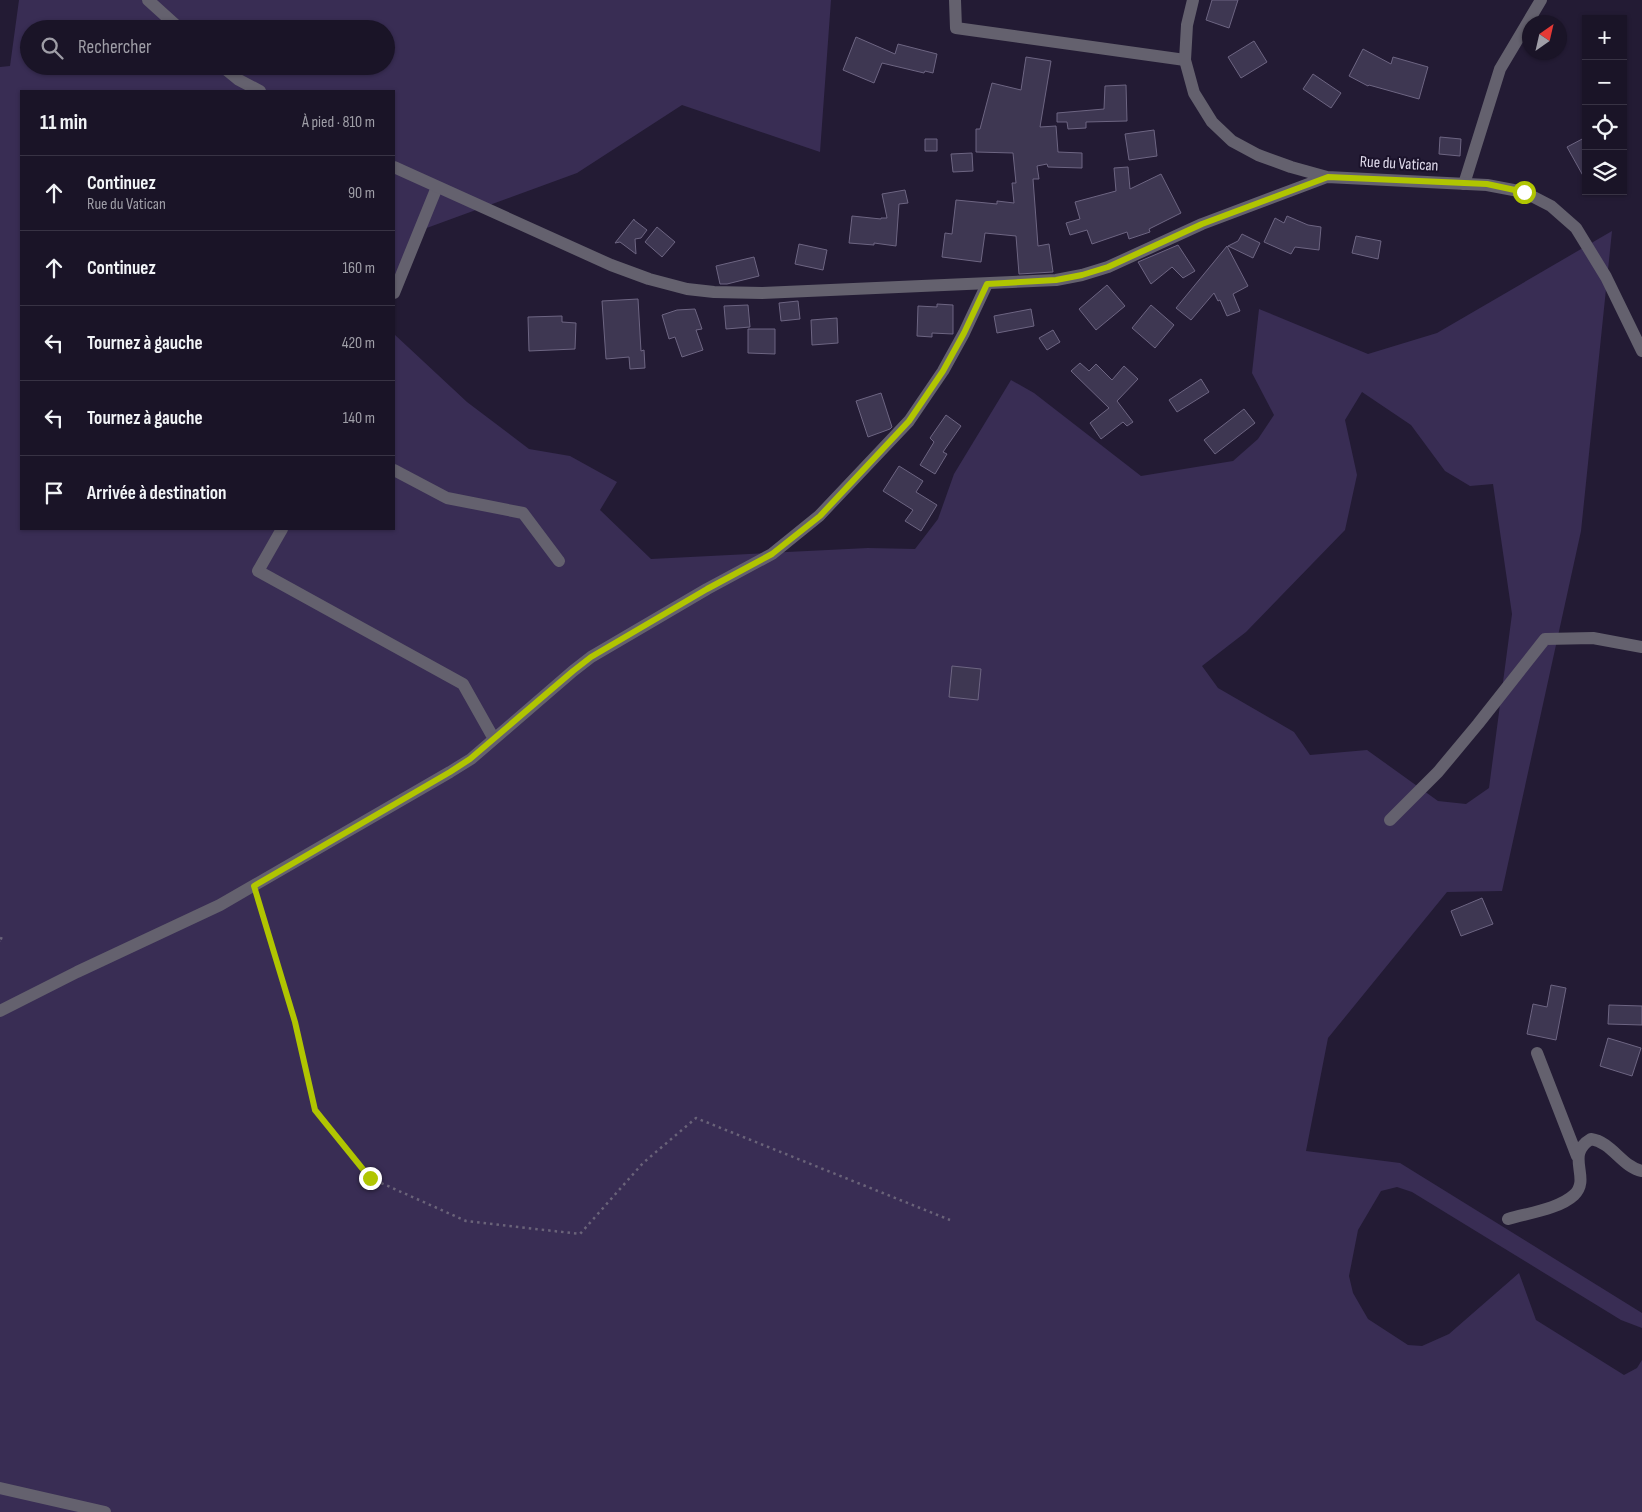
<!DOCTYPE html>
<html lang="fr">
<meta charset="utf-8">
<style>
body{margin:0;font-family:"Sofia Sans Condensed",sans-serif;background:#231d2f;color:#f1f3f6}
.controls{position:absolute;right:15px;top:15px;display:grid;overflow:hidden;border-radius:0px;box-shadow:0 1px 4px #0004}
.controls button{width:45px;height:45px;display:grid;place-items:center;padding:0;border:0;border-bottom:1px solid #383344;background:#1a1427;color:#f1f3f6;font:25px sans-serif}
.compass{position:absolute;left:1522px;top:15px;width:45px;height:45px;border-radius:50%;background:#1a1427;box-shadow:0 1px 4px #0004;rotate:34deg}
.stop{position:absolute;width:15px;height:15px;margin:-11px;border:4px solid #b0c501;border-radius:50%;background:#fff}
.stop.end{background:#b0c501;border-color:#fff;box-shadow:0 1px 5px #0008}
.list{margin:0;padding:0;list-style:none}
h2{display:flex;justify-content:space-between;align-items:center;height:65px;margin:0;padding:0 20px;font-size:21px}
h2 small{font-size:16px;font-weight:400;color:#9f9ea7}
.list li{display:grid;grid-template-columns:32px 1fr auto;gap:15px;align-items:center;box-sizing:border-box;height:75px;padding:0 20px;border-top:1px solid #383344}
.list b{display:block;font-size:19px;white-space:nowrap}
.list p{margin:0;font-size:16px;white-space:nowrap;color:#9f9ea7}
.list em{font-size:16px;font-style:normal;color:#9f9ea7}
.icon{flex:none;width:28px;height:28px;fill:none;stroke:currentColor;stroke-width:2;stroke-linecap:round;stroke-linejoin:round}
.map{position:relative;flex:none;width:1642px;height:1512px;overflow:hidden}
.search{position:absolute;background:#1a1427;box-shadow:0 1px 4px #0004;left:20px;top:20px;width:375px;height:55px;display:flex;align-items:center;gap:12px;box-sizing:border-box;padding:0 18px;border-radius:28px;color:#9f9ea7;font-size:19px}
.panel{position:absolute;background:#1a1427;box-shadow:0 1px 4px #0004;left:20px;top:90px;width:375px;height:440px;border-radius:0px}
.map>svg:first-child{display:block}
.green{fill:#392d54;fill-rule:evenodd}
.building{fill:#3e3752;stroke:#6d6582}
.lines{fill:none;stroke-linecap:round;stroke-linejoin:round}
.path{stroke:#6a6379;stroke-width:2.5;stroke-dasharray:2.5 4;stroke-linecap:butt}
.minor{stroke:#64616e;stroke-width:12}
.tertiary{stroke:#64616e;stroke-width:12}
.route{stroke:#b0c501;stroke-width:6}
.labels{text-anchor:middle;dominant-baseline:central;stroke-width:4;stroke-linejoin:round;paint-order:stroke}
.street-label{font-size:16px;fill:#e0dbec;stroke:#1a122a}
</style>
<div class="map">
<svg width="1642" height="1512" viewBox="0 0 1642 1512">
<rect width="100%" height="100%" fill="#231b34"/>
<path class="green" d="M 19,0 L 831,0 L 820,152 L 682,105 L 577,173 L 413,233 L 394,293 L 394,91 L 21,91 L 21,529 L 394,529 L 394,334 L 467,402 L 529,449 L 570,456 L 617,482 L 600,510 L 651,559 L 868,548 L 915,549 L 938,519 L 954,474 L 1011,380 L 1034,393 L 1141,476 L 1233,461 L 1258,439 L 1274,415 L 1252,373 L 1259,309 L 1368,354 L 1437,333 L 1612,231 L 1581,531 L 1502,891 L 1447,892 L 1328,1038 L 1306,1151 L 1400,1163 L 1642,1313 L 1642,1328 L 1621,1320 L 1412,1192 L 1397,1187 L 1381,1191 L 1358,1230 L 1349,1276 L 1353,1293 L 1368,1319 L 1408,1345 L 1422,1346 L 1449,1334 L 1519,1273 L 1536,1320 L 1624,1375 L 1637,1368 L 1642,1360 L 1642,1512 L 0,1512 L 0,67 L 10,66 ZM 29,29 L 386,29 L 386,66 L 29,66 ZM 1362,392 L 1411,425 L 1445,471 L 1470,486 L 1493,484 L 1512,614 L 1489,788 L 1466,804 L 1438,801 L 1367,750 L 1310,755 L 1294,732 L 1218,688 L 1202,666 L 1246,632 L 1345,530 L 1357,475 L 1345,420 Z"/>
<path class="building" d="M 1212,0 L 1238,0 L 1229,28 L 1206,20 Z
M 856,37 L 895,54 L 898,44 L 937,54 L 933,73 L 925,71 L 924,73 L 882,63 L 874,83 L 843,70 Z
M 1254,41 L 1267,62 L 1241,78 L 1228,57 Z
M 1363,49 L 1391,64 L 1393,57 L 1428,67 L 1419,99 L 1369,85 L 1368,86 L 1349,76 Z
M 1026,57 L 1051,61 L 1040,127 L 1056,126 L 1058,152 L 1082,153 L 1082,168 L 1048,167 L 1047,164 L 1037,166 L 1039,179 L 1033,179 L 1038,246 L 1049,244 L 1053,272 L 1019,274 L 1016,236 L 985,233 L 981,262 L 942,257 L 945,233 L 952,234 L 956,200 L 997,204 L 997,201 L 1014,203 L 1012,183 L 1016,183 L 1013,153 L 976,152 L 976,129 L 980,129 L 992,83 L 1021,90 Z
M 1313,74 L 1341,93 L 1331,108 L 1303,89 Z
M 1126,85 L 1127,121 L 1086,122 L 1086,128 L 1068,129 L 1067,122 L 1057,122 L 1057,113 L 1104,109 L 1105,86 Z
M 1154,130 L 1157,156 L 1129,160 L 1125,134 Z
M 1440,137 L 1461,139 L 1460,156 L 1439,154 Z
M 1586,137 L 1586,181 L 1567,147 Z
M 925,139 L 937,139 L 937,151 L 925,151 Z
M 972,153 L 973,171 L 953,172 L 951,154 Z
M 1128,167 L 1130,189 L 1161,174 L 1181,213 L 1149,229 L 1150,232 L 1129,239 L 1127,232 L 1092,244 L 1087,230 L 1070,235 L 1066,223 L 1080,219 L 1075,202 L 1116,191 L 1114,168 Z
M 905,190 L 908,203 L 899,204 L 896,246 L 874,243 L 874,245 L 849,243 L 852,216 L 881,219 L 881,218 L 887,218 L 882,194 Z
M 1287,216 L 1308,225 L 1321,227 L 1319,250 L 1295,247 L 1291,254 L 1264,242 L 1275,218 L 1284,223 Z
M 634,219 L 634,220 L 647,230 L 641,238 L 635,239 L 636,254 L 620,242 L 615,243 Z
M 657,227 L 675,242 L 662,257 L 645,242 Z
M 1242,234 L 1260,243 L 1253,258 L 1228,246 L 1238,241 Z
M 1356,236 L 1381,241 L 1378,259 L 1352,253 Z
M 799,244 L 827,250 L 823,270 L 795,264 Z
M 1178,245 L 1195,271 L 1183,278 L 1172,267 L 1151,284 L 1138,262 Z
M 1227,246 L 1248,286 L 1233,294 L 1240,311 L 1227,316 L 1220,300 L 1218,301 L 1214,293 L 1191,320 L 1176,308 Z
M 754,257 L 759,276 L 727,284 L 720,284 L 716,266 Z
M 1107,285 L 1125,306 L 1096,330 L 1079,309 Z
M 638,299 L 641,351 L 644,350 L 645,368 L 630,369 L 629,357 L 606,359 L 602,301 Z
M 798,301 L 800,319 L 781,321 L 779,303 Z
M 937,304 L 953,305 L 953,334 L 932,333 L 932,337 L 917,336 L 918,306 L 937,307 Z
M 748,305 L 750,327 L 726,329 L 724,306 Z
M 1151,305 L 1174,325 L 1155,348 L 1132,328 Z
M 695,309 L 702,329 L 696,330 L 703,350 L 682,357 L 675,337 L 669,339 L 662,315 L 677,310 Z
M 1031,309 L 1034,326 L 997,333 L 994,316 Z
M 562,316 L 562,322 L 576,323 L 575,349 L 529,351 L 528,317 Z
M 837,318 L 838,343 L 812,345 L 811,320 Z
M 748,329 L 775,329 L 775,354 L 748,353 Z
M 1053,330 L 1060,342 L 1047,350 L 1039,338 Z
M 1080,363 L 1089,371 L 1096,364 L 1112,380 L 1124,366 L 1138,379 L 1117,401 L 1133,422 L 1127,426 L 1123,422 L 1101,439 L 1090,423 L 1109,408 L 1071,371 Z
M 1201,379 L 1209,392 L 1177,412 L 1169,400 Z
M 881,393 L 892,427 L 890,429 L 868,437 L 856,401 Z
M 1244,409 L 1255,423 L 1215,454 L 1204,440 Z
M 946,415 L 961,426 L 943,452 L 947,454 L 935,474 L 920,465 L 934,442 L 930,438 Z
M 899,466 L 923,481 L 916,492 L 937,505 L 921,531 L 905,521 L 913,510 L 883,491 Z
M 952,666 L 981,669 L 978,700 L 949,697 Z
M 1482,898 L 1493,924 L 1461,936 L 1451,911 Z
M 1551,985 L 1566,988 L 1556,1040 L 1527,1034 L 1533,1004 L 1547,1007 Z
M 1609,1005 L 1642,1006 L 1642,1025 L 1608,1024 Z
M 1608,1038 L 1641,1048 L 1632,1076 L 1600,1066 Z"/>
<g class="lines">
<path class="path" d="M 258,899 L 295,1022 L 315,1110 L 370,1178 L 466,1221 L 580,1234 L 643,1163 L 696,1118 L 950,1220
M 0,938 L 3,939 L 0,941"/>
<path class="minor" d="M 955,0 L 956,28 L 1185,60
M 1464,184 L 1500,69 L 1541,0
M 394,293 L 437,187
M 394,470 L 447,498 L 523,513 L 559,561
M 282,529 L 258,571 L 463,684 L 494,739
M 1390,820 L 1438,772 L 1478,724 L 1545,639 L 1593,638 L 1642,647
M 0,1011 L 77,972 L 220,905 L 450,772 L 471,759 L 573,671 L 591,657 L 707,589 L 772,554 L 819,516 L 909,421 L 943,371 L 964,333 L 987,284
M 1537,1053 L 1577,1156
M 1508,1219 C 1528,1213 1559,1209 1574,1195 C 1592,1178 1564,1155 1591,1139 C 1612,1142 1622,1167 1642,1171
M 0,1488 L 105,1512"/>
<path class="tertiary" d="M 148,0 L 180,29
M 1193,0 L 1187,25 L 1185,60 L 1194,93 L 1212,122 L 1232,141 L 1258,155 L 1291,167 L 1327,177 L 1487,185 L 1524,192 L 1551,206 L 1576,228 L 1606,277 L 1642,351
M 222,66 L 239,80 L 260,91
M 394,167 L 611,265 L 649,279 L 687,289 L 714,292 L 762,293 L 1056,280 L 1082,275 L 1108,267 L 1202,224 L 1327,177"/>
</g>
<g class="lines">
<path class="route" d="M 370,1178 L 315,1110 L 295,1022 L 254,886 L 450,772 L 470,759 L 573,671 L 591,657 L 707,589 L 772,554 L 820,516 L 909,421 L 943,371 L 964,333 L 987,284 L 1056,280 L 1082,275 L 1108,267 L 1202,224 L 1328,177 L 1487,184 L 1524,192"/>
</g>
<g class="labels">
<g class="street-label">
<text transform="translate(1399 164) rotate(3)">Rue du Vatican</text>
</g>
</g>
</svg>
<div class="controls">
<button>+</button>
<button>−</button>
<button><svg class="icon" aria-label="locate" viewBox="0 0 24 24"><circle cx="12" cy="12" r="6"/><path d="M12 2v4M12 18v4M2 12h4M18 12h4"/></svg></button>
<button><svg class="icon" aria-label="layers" viewBox="0 0 24 24"><path d="M12 4l9 5-9 5-9-5zM3 14l9 5 9-5"/></svg></button>
</div>
<svg class="compass" viewBox="-18 -18 36 36"><path d="M0-13l5 13h-10z" fill="#e53935"/><path d="M0 13l5-13h-10z" fill="#9f9ea7"/></svg>
<div class="stop" style="left:1524px;top:192px"></div>
<div class="stop end" style="left:370px;top:1178px"></div>
<div class="search"><svg class="icon" aria-label="search" viewBox="0 0 24 24"><circle cx="10" cy="10" r="6"/><path d="M15 15l6 6"/></svg>Rechercher</div>
<section class="panel">
<h2>11 min<small>À pied · 810 m</small></h2>
<ul class="list">
<li><svg class="icon" aria-label="ahead" viewBox="0 0 24 24"><path d="M12 20V5M6 11l6-6 6 6"/></svg><div><b>Continuez</b><p>Rue du Vatican</p></div><em>90 m</em></li>
<li><svg class="icon" aria-label="ahead" viewBox="0 0 24 24"><path d="M12 20V5M6 11l6-6 6 6"/></svg><div><b>Continuez</b></div><em>160 m</em></li>
<li><svg class="icon" aria-label="left" viewBox="0 0 24 24"><path d="M17 20v-9H6M10 6l-5 5 5 5"/></svg><div><b>Tournez à gauche</b></div><em>420 m</em></li>
<li><svg class="icon" aria-label="left" viewBox="0 0 24 24"><path d="M17 20v-9H6M10 6l-5 5 5 5"/></svg><div><b>Tournez à gauche</b></div><em>140 m</em></li>
<li><svg class="icon" aria-label="arrive" viewBox="0 0 24 24"><path d="M6 21V4h12l-3 4 3 4H6"/></svg><div><b>Arrivée à destination</b></div></li>
</ul>
</section>
</div>
